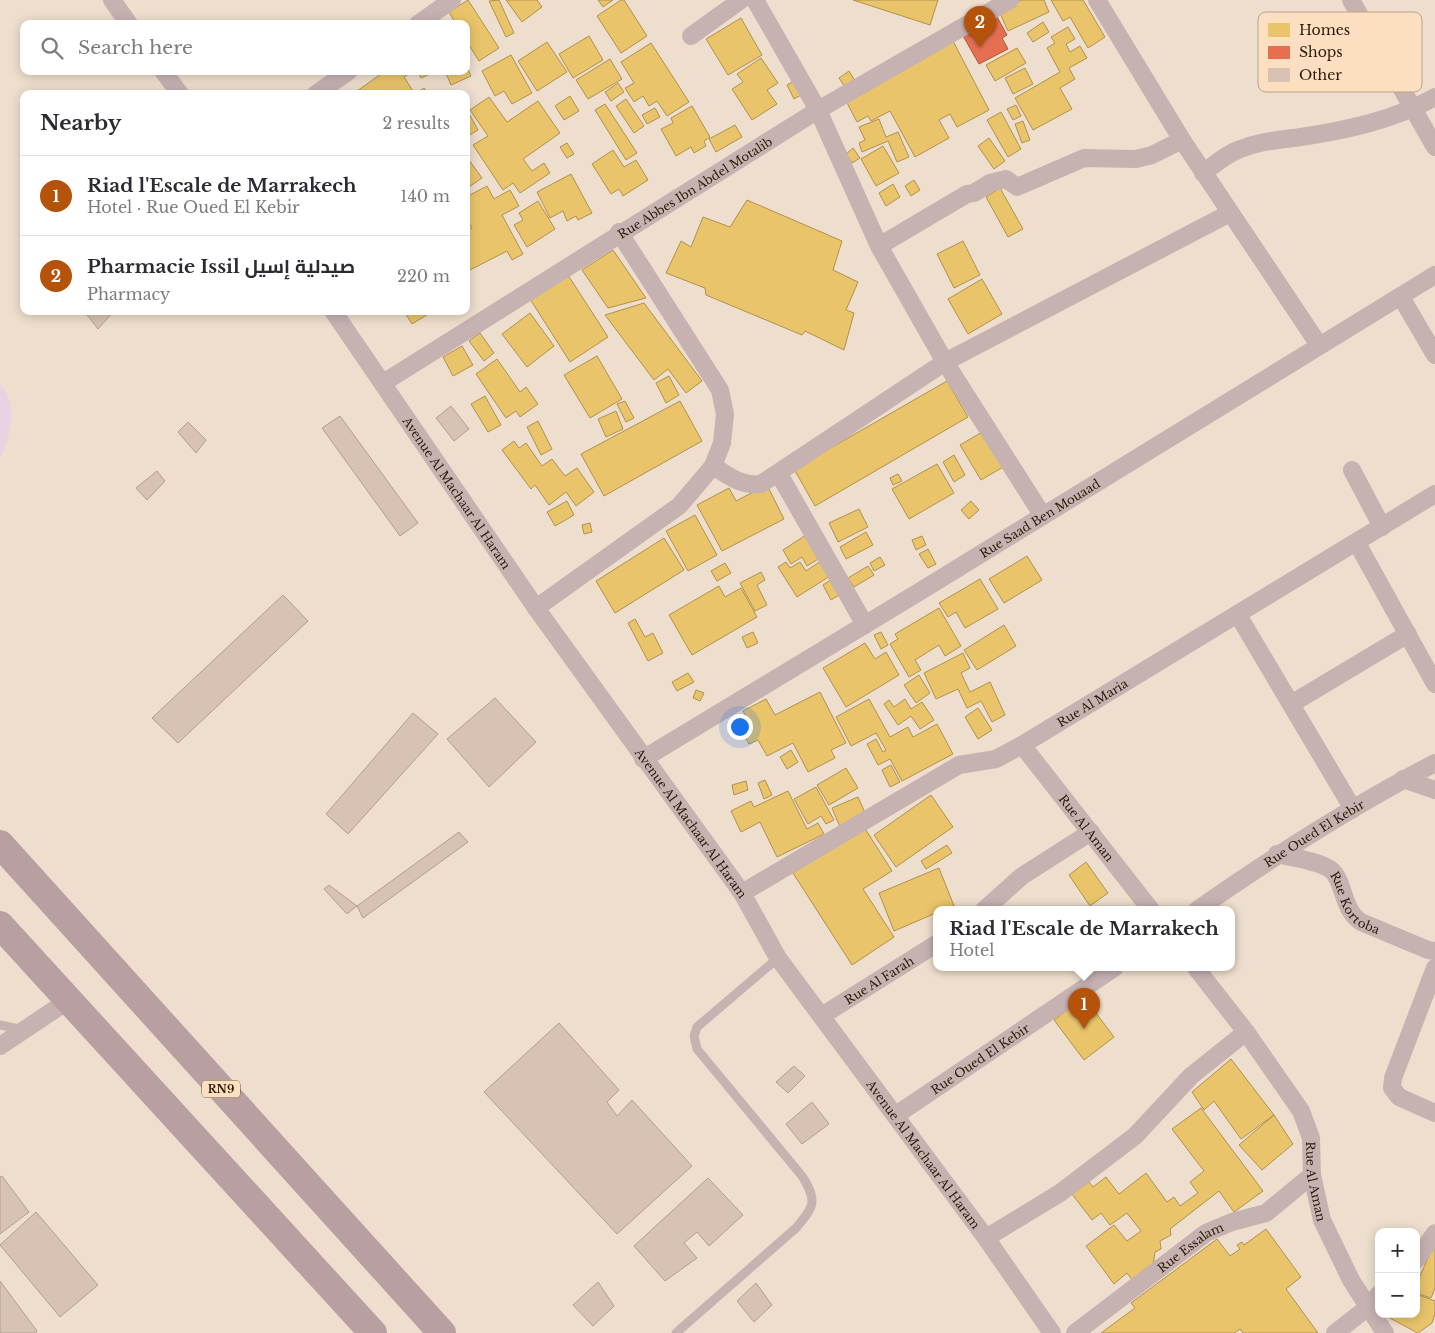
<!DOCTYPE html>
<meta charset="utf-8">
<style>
body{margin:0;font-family:"Libre Baskerville",Cairo,serif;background:#f7f7f7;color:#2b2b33}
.controls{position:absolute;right:15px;bottom:15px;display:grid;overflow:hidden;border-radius:10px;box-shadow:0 2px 12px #0003}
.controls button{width:45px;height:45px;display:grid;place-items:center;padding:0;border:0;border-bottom:1px solid #e1e1e2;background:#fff;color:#2b2b33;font:25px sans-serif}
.you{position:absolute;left:739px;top:726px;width:18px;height:18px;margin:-12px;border:4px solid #fff;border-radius:50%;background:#1a73e8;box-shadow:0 0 0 8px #1a73e833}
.badge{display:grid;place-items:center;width:32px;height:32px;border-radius:50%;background:#b45309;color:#fff;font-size:16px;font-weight:700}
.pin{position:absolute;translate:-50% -41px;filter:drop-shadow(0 1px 2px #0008)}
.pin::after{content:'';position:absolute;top:26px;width:18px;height:15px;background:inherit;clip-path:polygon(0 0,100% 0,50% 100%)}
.popup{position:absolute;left:933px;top:906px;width:302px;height:65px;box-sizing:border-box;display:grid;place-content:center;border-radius:10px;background:#fff;filter:drop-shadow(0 1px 4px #0005);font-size:16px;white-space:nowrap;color:#7c7c81}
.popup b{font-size:19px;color:#2b2b33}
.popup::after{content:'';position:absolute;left:50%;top:100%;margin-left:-10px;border:10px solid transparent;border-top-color:#fff}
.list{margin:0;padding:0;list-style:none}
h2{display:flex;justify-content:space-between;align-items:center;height:65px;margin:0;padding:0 20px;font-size:21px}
h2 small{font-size:16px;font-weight:400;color:#7c7c81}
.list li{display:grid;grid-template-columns:32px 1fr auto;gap:15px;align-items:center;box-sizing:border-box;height:80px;padding:0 20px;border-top:1px solid #e1e1e2}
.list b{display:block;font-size:19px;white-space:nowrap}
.list p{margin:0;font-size:16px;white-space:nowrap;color:#7c7c81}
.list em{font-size:16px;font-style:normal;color:#7c7c81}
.icon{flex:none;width:28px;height:28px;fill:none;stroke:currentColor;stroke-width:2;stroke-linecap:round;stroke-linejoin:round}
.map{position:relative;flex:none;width:1435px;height:1333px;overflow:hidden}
.search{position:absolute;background:#fff;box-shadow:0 2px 12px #0003;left:20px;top:20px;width:450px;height:55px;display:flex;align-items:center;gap:12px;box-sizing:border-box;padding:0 18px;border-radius:10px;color:#7c7c81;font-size:19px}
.panel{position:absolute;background:#fff;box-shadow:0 2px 12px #0003;left:20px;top:90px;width:450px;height:225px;border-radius:10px}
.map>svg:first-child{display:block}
.green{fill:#e8d2e4}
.homes{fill:#e9c46a;stroke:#b0914c}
.shops{fill:#e76f51;stroke:#af563a}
.building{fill:#d7c2b3;stroke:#b19f92}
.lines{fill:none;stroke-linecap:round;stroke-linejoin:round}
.service{stroke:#c7b2b2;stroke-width:9}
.minor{stroke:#c7b2b2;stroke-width:18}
.primary{stroke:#b99fa1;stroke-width:28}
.labels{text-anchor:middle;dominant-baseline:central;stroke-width:5;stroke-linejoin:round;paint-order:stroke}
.shield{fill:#fbdfc0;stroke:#6a563e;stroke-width:1}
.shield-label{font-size:11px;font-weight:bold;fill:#2c1b06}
.street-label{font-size:12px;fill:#2c1b06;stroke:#fbdfc0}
.key{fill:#fbdfc0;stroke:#bda488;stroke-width:1}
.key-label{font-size:14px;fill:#2c1b06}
</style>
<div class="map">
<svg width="1435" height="1333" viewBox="0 0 1435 1333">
<rect width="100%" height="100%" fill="#eedecd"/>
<path class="green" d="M 0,384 C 19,404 10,437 0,459 Z"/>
<path class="homes" d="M 468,0 L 499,48 L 479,61 L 466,40 L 466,24 L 456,24 L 449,12 Z
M 499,0 L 514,33 L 506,37 L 489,1 Z
M 506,0 L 537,0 L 542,7 L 522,22 Z
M 598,0 L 613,0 L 603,7 Z
M 621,0 L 624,0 L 647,36 L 621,53 L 597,16 Z
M 853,0 L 938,0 L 930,25 Z
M 1021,0 L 1044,0 L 1049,12 L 1008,31 L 999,11 Z
M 1051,0 L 1083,0 L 1105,37 L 1088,48 L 1070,17 L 1063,21 Z
M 741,18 L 762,55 L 728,75 L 706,39 Z
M 1043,22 L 1049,32 L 1033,42 L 1027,33 Z
M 1068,27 L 1075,39 L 1066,44 L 1070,52 L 1080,46 L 1087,58 L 1069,68 L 1075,79 L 1060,88 L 1072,109 L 1033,130 L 1015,98 L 1060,72 L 1047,48 L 1055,43 L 1051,37 Z
M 589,36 L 603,60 L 573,78 L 559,54 Z
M 953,41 L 989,110 L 957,127 L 950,114 L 939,120 L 949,138 L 915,157 L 890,111 L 871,121 L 868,116 L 857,122 L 845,99 Z
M 547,42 L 567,72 L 537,91 L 518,61 Z
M 651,43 L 689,102 L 667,116 L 657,101 L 649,106 L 643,96 L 634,102 L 625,88 L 634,83 L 621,62 Z
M 1017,48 L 1026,63 L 995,81 L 986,65 Z
M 511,55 L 532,93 L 512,104 L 504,91 L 495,96 L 482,71 Z
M 761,58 L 778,83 L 767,90 L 777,104 L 752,120 L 732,89 L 743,82 L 737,74 Z
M 610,59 L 622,79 L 588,99 L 576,80 Z
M 466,65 L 471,76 L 451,85 L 445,71 L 466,71 Z
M 1025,68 L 1033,84 L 1013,94 L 1005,78 Z
M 413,71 L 404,77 L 413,91 L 410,94 L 353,94 L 385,71 Z
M 418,71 L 436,71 L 421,78 Z
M 849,71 L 855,81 L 845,87 L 839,78 Z
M 796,80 L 803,94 L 794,99 L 787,85 Z
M 618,83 L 624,92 L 611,101 L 605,92 Z
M 424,88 L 428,94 L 415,94 Z
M 570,96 L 579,111 L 564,120 L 555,106 Z
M 489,97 L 507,122 L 538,101 L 560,133 L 523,159 L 532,171 L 544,163 L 550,173 L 520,193 L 513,183 L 503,190 L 473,145 L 488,136 L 470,110 Z
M 626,99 L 644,126 L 634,133 L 616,106 Z
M 605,104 L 637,153 L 626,160 L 595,110 Z
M 1016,105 L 1021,116 L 1013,120 L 1007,109 Z
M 692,106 L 710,137 L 704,141 L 706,146 L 694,153 L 691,147 L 676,156 L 661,129 L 673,123 L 671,118 Z
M 466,108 L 478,130 L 466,137 Z
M 655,108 L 660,117 L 647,124 L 642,115 Z
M 1001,112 L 1021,149 L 1008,157 L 987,120 Z
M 879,119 L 886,137 L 898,132 L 909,157 L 897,162 L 888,141 L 862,152 L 859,143 L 865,140 L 859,127 Z
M 1023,121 L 1030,140 L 1022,143 L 1015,124 Z
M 735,125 L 742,137 L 716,152 L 709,139 Z
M 989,138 L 1005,161 L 994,169 L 978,146 Z
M 567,143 L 574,154 L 567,158 L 560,147 Z
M 883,146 L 899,173 L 876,186 L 861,159 Z
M 853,148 L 860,158 L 852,163 L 846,154 Z
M 613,150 L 624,167 L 636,160 L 648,180 L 623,196 L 619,189 L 611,194 L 592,164 Z
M 466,156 L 482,178 L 466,189 Z
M 571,174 L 592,213 L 578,220 L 576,216 L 567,221 L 563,211 L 550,218 L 537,192 Z
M 914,180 L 920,190 L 911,196 L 905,186 Z
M 893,184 L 900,197 L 886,206 L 879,193 Z
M 487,186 L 494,199 L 510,190 L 519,206 L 502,215 L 523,254 L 512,260 L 507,251 L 466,272 L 466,231 L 472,228 L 466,218 L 466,197 Z
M 1000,188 L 1023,229 L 1008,237 L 986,197 Z
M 747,200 L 842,241 L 833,270 L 858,282 L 846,310 L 854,313 L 844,350 L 805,331 L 802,335 L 706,295 L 705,288 L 666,273 L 681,241 L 691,247 L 703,217 L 730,227 Z
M 538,201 L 555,229 L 527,247 L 514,225 L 523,220 L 519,213 Z
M 963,241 L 980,275 L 954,288 L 937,254 Z
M 613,250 L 646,298 L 608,308 L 582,270 Z
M 568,275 L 608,337 L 570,362 L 530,299 Z
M 982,279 L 1002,314 L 968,334 L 948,299 Z
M 644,303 L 702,381 L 686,393 L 668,369 L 654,380 L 605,315 Z
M 404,311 L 433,311 L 412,324 Z
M 530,313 L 554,346 L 527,367 L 502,334 Z
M 480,333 L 494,353 L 484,361 L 469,341 Z
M 462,346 L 473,365 L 453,376 L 443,357 Z
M 597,356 L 622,399 L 590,418 L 564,375 Z
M 497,359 L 520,392 L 526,387 L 538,404 L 520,417 L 516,411 L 506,418 L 476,374 Z
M 669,376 L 679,395 L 666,403 L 656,383 Z
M 947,381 L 968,417 L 815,506 L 794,469 Z
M 485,396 L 501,425 L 488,432 L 471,404 Z
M 625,401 L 634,418 L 626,422 L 617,404 Z
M 680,401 L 702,441 L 604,496 L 581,454 Z
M 616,411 L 623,429 L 606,437 L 598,419 Z
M 538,421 L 552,449 L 541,455 L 527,427 Z
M 984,431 L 1005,466 L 981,480 L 960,445 Z
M 514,441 L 519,448 L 526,443 L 542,466 L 552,459 L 565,476 L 577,468 L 594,492 L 576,506 L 566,492 L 549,505 L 535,485 L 531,489 L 502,450 Z
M 954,455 L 965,475 L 954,482 L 943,462 Z
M 937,464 L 954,493 L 909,519 L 892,489 Z
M 898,474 L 902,481 L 893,485 L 890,478 Z
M 767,485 L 784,519 L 722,551 L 697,505 L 729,488 L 736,501 Z
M 567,501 L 574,515 L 555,526 L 547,512 Z
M 971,501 L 979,510 L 969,519 L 961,510 Z
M 859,509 L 868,527 L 838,542 L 829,523 Z
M 695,515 L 717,555 L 688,571 L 666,531 Z
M 590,523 L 592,532 L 584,534 L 582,525 Z
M 866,532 L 873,545 L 846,559 L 840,547 Z
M 806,535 L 820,558 L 807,566 L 802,557 L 791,564 L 783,550 Z
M 922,536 L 926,545 L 916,550 L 912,540 Z
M 664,538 L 684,570 L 615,613 L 596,581 Z
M 928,549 L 936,564 L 928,568 L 919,554 Z
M 1027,556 L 1042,580 L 1004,603 L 989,579 Z
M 880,557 L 885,565 L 874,571 L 870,563 Z
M 821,561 L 830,576 L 797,597 L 778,567 L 786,562 L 790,568 L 800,562 L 806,571 Z
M 725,563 L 731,573 L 717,581 L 711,571 Z
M 868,566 L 874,575 L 854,587 L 848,578 Z
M 761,572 L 765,580 L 757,585 L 767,605 L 755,611 L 740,583 Z
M 832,579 L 841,594 L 831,600 L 823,585 Z
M 980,579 L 998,609 L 965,628 L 956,612 L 948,617 L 939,603 Z
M 719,586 L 725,597 L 741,588 L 757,617 L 692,655 L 669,615 Z
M 939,608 L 961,646 L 945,656 L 939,645 L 915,660 L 921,670 L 909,677 L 890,644 L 898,639 L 895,634 Z
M 635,619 L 645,637 L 653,633 L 663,653 L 648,661 L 628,623 Z
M 1004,625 L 1016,646 L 977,670 L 964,650 Z
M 753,632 L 758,643 L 747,648 L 742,637 Z
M 881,632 L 888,645 L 881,649 L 874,635 Z
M 865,643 L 875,659 L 886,652 L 899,675 L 846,707 L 823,668 Z
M 963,653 L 970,668 L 961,673 L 970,692 L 990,682 L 1005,715 L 992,722 L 981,701 L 967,708 L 958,689 L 936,699 L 924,673 Z
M 688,673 L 694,682 L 677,691 L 672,682 Z
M 919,675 L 930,693 L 916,703 L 904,685 Z
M 696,690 L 704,693 L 700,701 L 693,698 Z
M 820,692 L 846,743 L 831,750 L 835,758 L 808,772 L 793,743 L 767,756 L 758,740 L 749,744 L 736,719 L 742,716 L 749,730 L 752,728 L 743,711 L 766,699 L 775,715 Z
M 869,699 L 890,737 L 908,727 L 913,737 L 937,724 L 953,754 L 902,781 L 890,759 L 878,765 L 867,744 L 876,739 L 883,752 L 886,750 L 876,733 L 851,746 L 836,717 Z
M 905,699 L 911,709 L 922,702 L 934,720 L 920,729 L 911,716 L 898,725 L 884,704 L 889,700 L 894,707 Z
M 978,708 L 992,730 L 978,739 L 965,717 Z
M 791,750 L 798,762 L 787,769 L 780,757 Z
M 891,765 L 900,782 L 890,787 L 882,770 Z
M 846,768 L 858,788 L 829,805 L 817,785 Z
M 765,780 L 772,795 L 764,799 L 758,783 Z
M 746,781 L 748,790 L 734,795 L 732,785 Z
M 816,787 L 834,820 L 826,824 L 821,816 L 808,824 L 794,799 Z
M 788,791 L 807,829 L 818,823 L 824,834 L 777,857 L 760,822 L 741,832 L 731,811 L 751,801 L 754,807 Z
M 931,795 L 953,827 L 896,867 L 874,835 Z
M 858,797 L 866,815 L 840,827 L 832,808 Z
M 864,827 L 892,871 L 863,889 L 894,937 L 852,965 L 793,873 Z
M 947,845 L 952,853 L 926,869 L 921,861 Z
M 1086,862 L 1108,893 L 1090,906 L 1069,875 Z
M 939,868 L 954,906 L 936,910 L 936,913 L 894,931 L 879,893 Z
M 1084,997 L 1114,1037 L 1084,1060 L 1054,1020 Z
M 1231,1059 L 1274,1115 L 1241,1139 L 1214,1101 L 1204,1110 L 1192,1092 Z
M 1201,1108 L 1263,1191 L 1234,1212 L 1219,1191 L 1170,1229 L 1171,1235 L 1160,1241 L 1161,1249 L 1155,1252 L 1153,1266 L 1133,1281 L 1127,1273 L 1114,1284 L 1086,1246 L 1114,1225 L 1127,1241 L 1141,1231 L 1127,1213 L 1110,1225 L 1101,1213 L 1092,1220 L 1072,1194 L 1089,1182 L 1093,1187 L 1106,1177 L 1119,1194 L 1146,1173 L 1167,1202 L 1174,1197 L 1180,1206 L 1198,1193 L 1190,1182 L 1204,1171 L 1172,1129 Z
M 1274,1115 L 1293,1144 L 1262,1170 L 1239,1145 Z
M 1266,1229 L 1301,1277 L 1286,1289 L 1318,1333 L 1243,1333 L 1240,1329 L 1234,1333 L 1101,1333 L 1135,1308 L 1131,1303 L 1217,1239 L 1230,1256 L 1240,1249 L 1237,1245 L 1242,1242 L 1244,1245 Z
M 1435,1242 L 1435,1288 L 1431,1298 L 1416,1293 L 1416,1285 Z
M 1416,1294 L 1435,1301 L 1435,1314 L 1432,1323 L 1418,1333 L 1384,1315 L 1416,1314 Z"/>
<path class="shops" d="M 996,15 L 1007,35 L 1002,38 L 1008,49 L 979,64 L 962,34 Z"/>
<path class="building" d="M 84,311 L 114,311 L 98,329 Z
M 451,406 L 469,429 L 454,441 L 436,418 Z
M 340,416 L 418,523 L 400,536 L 322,428 Z
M 188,422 L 206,440 L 196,453 L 178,432 Z
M 157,471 L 165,481 L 147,500 L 136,488 Z
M 283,595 L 308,621 L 178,743 L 152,718 Z
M 495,698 L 536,742 L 489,787 L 447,739 Z
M 413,713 L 438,734 L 348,834 L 326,814 Z
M 459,832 L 468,842 L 363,918 L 357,906 Z
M 329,885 L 357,906 L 347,914 L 324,889 Z
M 559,1023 L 619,1090 L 607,1102 L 617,1116 L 632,1100 L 692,1166 L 617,1234 L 484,1092 Z
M 794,1066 L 805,1076 L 788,1093 L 776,1082 Z
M 812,1102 L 829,1124 L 802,1144 L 786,1124 Z
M 2,1176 L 29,1212 L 0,1234 L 0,1177 Z
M 708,1178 L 743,1215 L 709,1246 L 697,1232 L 684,1243 L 697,1258 L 665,1281 L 634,1246 Z
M 36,1212 L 98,1285 L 60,1317 L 0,1245 Z
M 0,1281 L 37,1331 L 35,1333 L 0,1333 Z
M 598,1282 L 614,1306 L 593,1326 L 573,1305 Z
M 756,1283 L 772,1305 L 754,1322 L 737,1301 Z"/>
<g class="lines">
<path class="service" d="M 0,1025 L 24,1030
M 676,1333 L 796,1228 C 814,1207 818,1201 802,1176 L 697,1049 L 694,1036 L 697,1027 L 778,958"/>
<g class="minor">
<path d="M 112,0 L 129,24"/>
<path d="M 755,0 L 818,110 L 879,246 L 945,362 L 1043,516"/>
<path d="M 1097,0 L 1182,140 L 1319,345"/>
<path d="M 1351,0 L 1435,147"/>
<path d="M 418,24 L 452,0"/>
<path d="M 691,36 L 741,0"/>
<path d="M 163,71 L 180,94"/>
<path d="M 316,94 L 349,71"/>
<path d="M 1203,173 C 1214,165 1225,155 1238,150 C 1259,141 1279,140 1301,137 C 1347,130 1394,120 1435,97"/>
<path d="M 879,246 L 967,194 L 974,193 L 990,183 L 1006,179 L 1017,187 L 1084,158 L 1136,159 L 1152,155 L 1182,140"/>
<path d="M 1401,297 L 1435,355"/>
<path id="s1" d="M 333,311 L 536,608 L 742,893 L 778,958 L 986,1238 L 1052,1333"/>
<path id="s2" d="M 383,383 L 818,110 L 1010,0"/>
<path d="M 713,466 C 730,477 741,486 761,484 L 945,362 L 1230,213"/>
<path d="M 1352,470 L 1382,527"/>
<path d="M 779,474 L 865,625"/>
<path d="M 1357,543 L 1435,684"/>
<path d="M 536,608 L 679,506 L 697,485 L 713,466 L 722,443 L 725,414 L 720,390 L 619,232"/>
<path d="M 1238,615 L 1353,809"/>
<path d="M 1291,704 L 1408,634"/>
<path id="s3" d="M 1022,745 L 1151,910"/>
<path id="s4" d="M 643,759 L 919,592 L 1435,275"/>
<path d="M 1403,779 L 1435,790"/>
<path id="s5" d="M 1277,854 C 1293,858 1316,860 1330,869 C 1345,880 1341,909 1361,922 L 1428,950 L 1435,951"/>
<path id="s6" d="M 742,893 L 959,765 L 996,759 L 1022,745 L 1435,494"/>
<path d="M 984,910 L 1022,876 L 1091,832"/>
<path id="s7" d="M 1197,910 C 1274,856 1352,806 1435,763"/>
<path id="s8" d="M 1196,968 L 1246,1032 L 1301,1111 L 1311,1138 L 1312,1175 L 1322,1220 L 1351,1280 L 1385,1333"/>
<path d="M 1435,968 L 1393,1078 L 1392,1088 L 1399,1097 L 1435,1113"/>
<path id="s9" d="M 823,1015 L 936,944"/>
<path d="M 0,1046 L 69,1000"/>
<path id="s10" d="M 896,1115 L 1114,968"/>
<path d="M 986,1238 L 1060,1193 L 1135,1136 L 1191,1076 L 1246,1032"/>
<path d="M 1416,1260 L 1435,1233"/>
<path id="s11" d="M 1075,1333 L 1206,1233 L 1232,1222 L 1266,1213 L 1312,1175"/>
<path d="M 1335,1333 L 1367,1308 L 1379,1294"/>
</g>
<path class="primary" d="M 0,844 L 442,1333
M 0,925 L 373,1333"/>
</g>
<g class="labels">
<rect class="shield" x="202" y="1080.5" width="38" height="17" rx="4"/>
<g class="shield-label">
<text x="221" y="1089">RN9</text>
</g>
<g class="street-label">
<text stroke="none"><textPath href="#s2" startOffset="368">Rue Abbes Ibn Abdel Motalib</textPath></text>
<text stroke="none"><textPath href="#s1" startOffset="220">Avenue Al Machaar Al Haram</textPath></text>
<text stroke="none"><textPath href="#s4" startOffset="464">Rue Saad Ben Mouaad</textPath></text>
<text stroke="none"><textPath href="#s6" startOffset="401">Rue Al Maria</textPath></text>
<text stroke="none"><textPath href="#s1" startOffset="625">Avenue Al Machaar Al Haram</textPath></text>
<text stroke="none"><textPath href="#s3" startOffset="105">Rue Al Aman</textPath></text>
<text stroke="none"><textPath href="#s7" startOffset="140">Rue Oued El Kebir</textPath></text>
<text stroke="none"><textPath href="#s5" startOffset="99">Rue Kortoba</textPath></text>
<text stroke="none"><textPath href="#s9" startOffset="66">Rue Al Farah</textPath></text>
<text stroke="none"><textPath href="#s10" startOffset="101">Rue Oued El Kebir</textPath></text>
<text stroke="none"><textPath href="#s1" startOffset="1030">Avenue Al Machaar Al Haram</textPath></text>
<text stroke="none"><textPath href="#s8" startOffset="250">Rue Al Aman</textPath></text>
<text stroke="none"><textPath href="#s11" startOffset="144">Rue Essalam</textPath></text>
</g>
</g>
<rect x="1258" y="12" width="164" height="80" rx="8" class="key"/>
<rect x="1268" y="23" width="22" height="14" fill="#e9c46a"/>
<rect x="1268" y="46" width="22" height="13" fill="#e76f51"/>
<rect x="1268" y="68" width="22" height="14" fill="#d7c2b3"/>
<g class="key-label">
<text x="1299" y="35">Homes</text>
<text x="1299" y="57">Shops</text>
<text x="1299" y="80">Other</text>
</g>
</svg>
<div class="controls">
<button>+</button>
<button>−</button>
</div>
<div class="you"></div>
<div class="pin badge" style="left:1084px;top:1029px">1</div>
<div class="popup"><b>Riad l'Escale de Marrakech</b>Hotel</div>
<div class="pin badge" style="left:980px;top:47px">2</div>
<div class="search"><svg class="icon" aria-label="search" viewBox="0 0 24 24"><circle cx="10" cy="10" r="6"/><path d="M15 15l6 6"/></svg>Search here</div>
<section class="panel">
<h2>Nearby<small>2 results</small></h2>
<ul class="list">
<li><span class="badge">1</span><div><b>Riad l'Escale de Marrakech</b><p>Hotel · Rue Oued El Kebir</p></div><em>140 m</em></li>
<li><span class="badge">2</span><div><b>Pharmacie Issil صيدلية إسيل</b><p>Pharmacy</p></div><em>220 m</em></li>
</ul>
</section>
</div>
